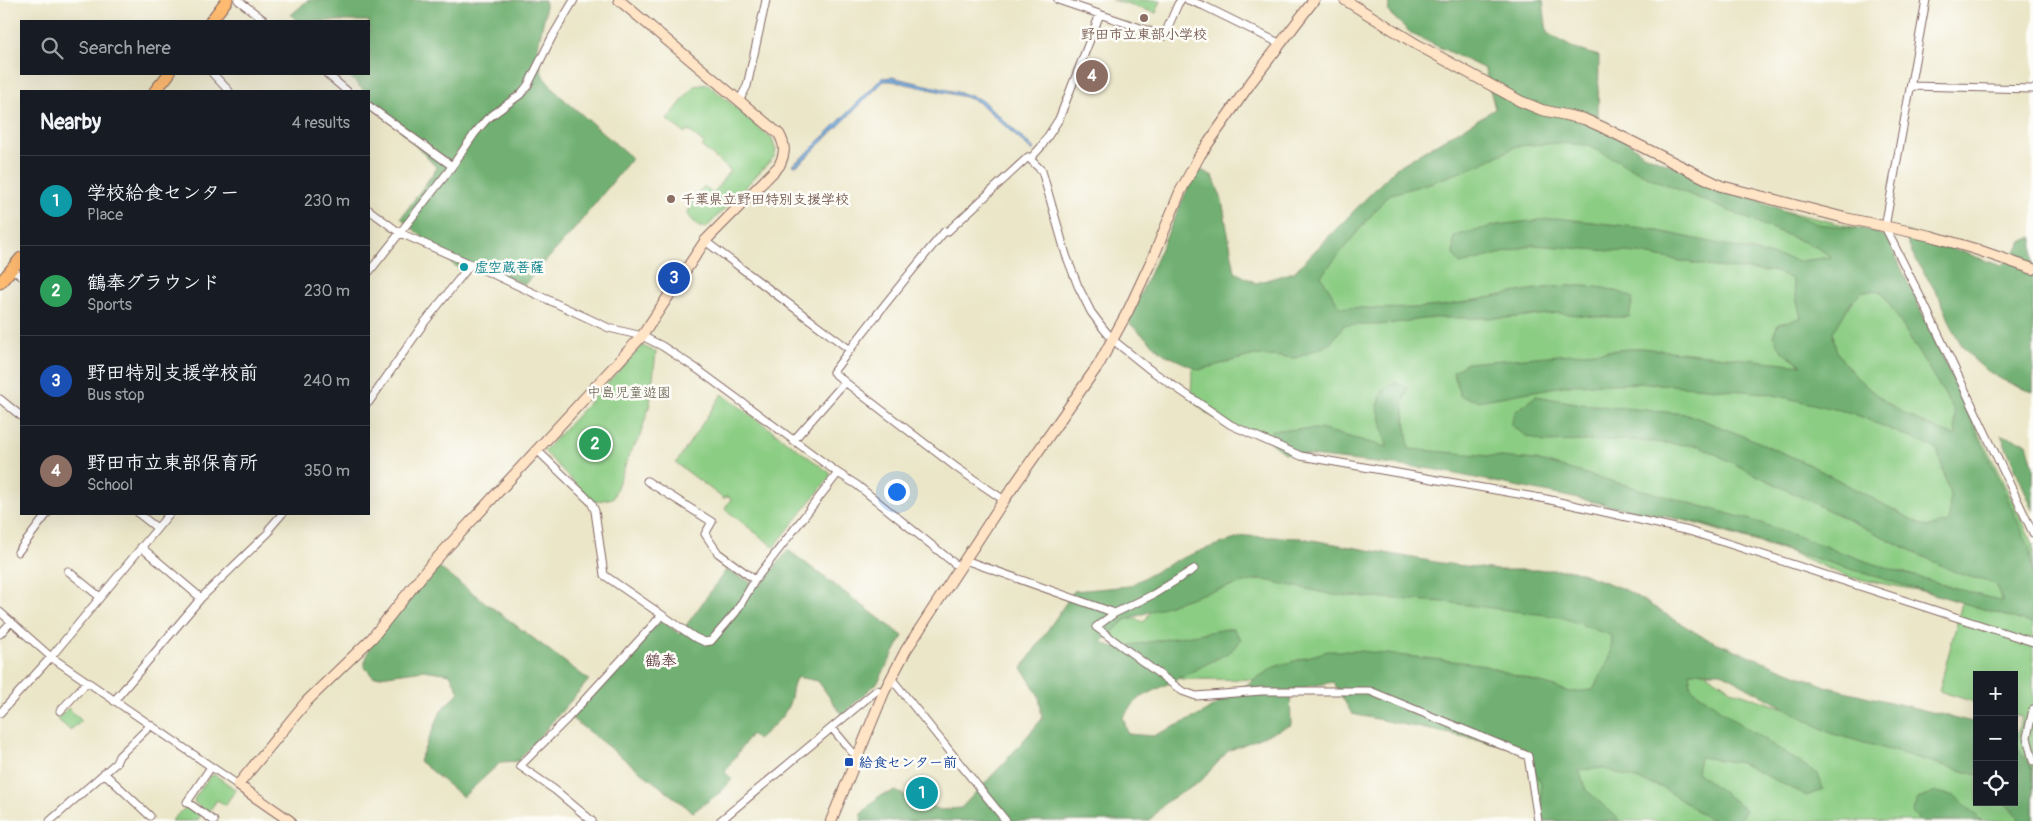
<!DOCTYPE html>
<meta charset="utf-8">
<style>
body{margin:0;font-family:Pangolin,"Klee One",sans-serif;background:#20242c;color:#f1f3f6}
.controls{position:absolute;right:15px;bottom:15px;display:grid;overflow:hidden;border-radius:0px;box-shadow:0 5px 20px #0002}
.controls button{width:45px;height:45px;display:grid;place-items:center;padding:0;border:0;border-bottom:1px solid #363941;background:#171b24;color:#f1f3f6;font:25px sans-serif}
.you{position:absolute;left:896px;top:491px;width:18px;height:18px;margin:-12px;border:4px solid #fff;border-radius:50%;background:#1a73e8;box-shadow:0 0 0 8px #1a73e833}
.badge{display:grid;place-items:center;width:32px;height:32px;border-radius:50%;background:#1a73e8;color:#fff;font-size:16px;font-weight:700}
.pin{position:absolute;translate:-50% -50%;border:2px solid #fff;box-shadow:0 1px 5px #0006}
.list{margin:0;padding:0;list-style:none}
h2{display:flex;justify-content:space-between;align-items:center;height:65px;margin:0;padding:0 20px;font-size:21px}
h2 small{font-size:16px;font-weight:400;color:#9ea1a6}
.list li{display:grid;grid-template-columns:32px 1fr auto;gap:15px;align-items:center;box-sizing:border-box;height:90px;padding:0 20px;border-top:1px solid #363941}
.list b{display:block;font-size:19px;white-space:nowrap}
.list p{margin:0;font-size:16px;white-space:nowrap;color:#9ea1a6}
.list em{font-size:16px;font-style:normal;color:#9ea1a6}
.icon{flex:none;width:28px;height:28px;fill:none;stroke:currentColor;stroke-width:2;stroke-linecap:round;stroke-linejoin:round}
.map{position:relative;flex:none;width:2033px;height:821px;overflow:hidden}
.search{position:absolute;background:#171b24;box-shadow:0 5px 20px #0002;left:20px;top:20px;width:350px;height:55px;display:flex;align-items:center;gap:12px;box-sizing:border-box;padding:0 18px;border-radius:0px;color:#9ea1a6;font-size:19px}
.panel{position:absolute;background:#171b24;box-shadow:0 5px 20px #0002;left:20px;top:90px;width:350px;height:425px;border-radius:0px}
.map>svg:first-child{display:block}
.green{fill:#8ccd84;stroke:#6b7658}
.forest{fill:#71b072;stroke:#5e684e;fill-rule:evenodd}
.water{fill:#6ba7dc;stroke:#5a6384}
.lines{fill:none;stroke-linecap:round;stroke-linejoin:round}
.street-casing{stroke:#826562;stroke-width:9}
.secondary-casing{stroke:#826562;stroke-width:12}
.primary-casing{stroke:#826562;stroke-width:13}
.street{stroke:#fff;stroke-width:7}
.secondary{stroke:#ffe4c6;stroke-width:10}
.primary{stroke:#ffbb71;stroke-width:11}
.education-dot{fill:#8d6e63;stroke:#fdfcf7;stroke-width:2}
.culture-dot{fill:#0f9aa8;stroke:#fdfcf7;stroke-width:2}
.transit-dot{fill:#1a4fb4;stroke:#fdfcf7;stroke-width:2}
.labels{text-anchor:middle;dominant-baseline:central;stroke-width:5;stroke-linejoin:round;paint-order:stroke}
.education-label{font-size:14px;font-weight:bold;fill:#785e54;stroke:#fdfcf7}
.culture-label{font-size:14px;font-weight:bold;fill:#0d838f;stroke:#fdfcf7;text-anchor:start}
.park-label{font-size:14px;fill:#615c4a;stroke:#fdfcf7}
.transit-label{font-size:14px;font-weight:bold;fill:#164399;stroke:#fdfcf7;text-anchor:start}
.quarter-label{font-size:16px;fill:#4a1f2b;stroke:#fdfcf7}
</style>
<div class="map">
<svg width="2033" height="821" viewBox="0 0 2033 821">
<rect width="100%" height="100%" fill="#fdfcf7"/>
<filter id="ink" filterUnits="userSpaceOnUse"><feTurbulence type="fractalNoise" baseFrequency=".02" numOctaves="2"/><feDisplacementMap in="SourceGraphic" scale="10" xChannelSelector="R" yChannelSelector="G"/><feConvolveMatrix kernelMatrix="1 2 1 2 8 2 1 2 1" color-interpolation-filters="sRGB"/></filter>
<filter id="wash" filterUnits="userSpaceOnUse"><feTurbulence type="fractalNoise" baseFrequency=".0096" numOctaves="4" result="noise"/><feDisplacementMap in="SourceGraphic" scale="20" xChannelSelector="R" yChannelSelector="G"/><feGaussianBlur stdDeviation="1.12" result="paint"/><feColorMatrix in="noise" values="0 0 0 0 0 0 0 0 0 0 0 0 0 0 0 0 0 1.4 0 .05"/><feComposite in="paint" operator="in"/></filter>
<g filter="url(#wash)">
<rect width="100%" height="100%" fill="#ebe6c8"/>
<path class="green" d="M 1112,0 L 1161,0 L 1156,13 Z
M 708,84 L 772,139 L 776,151 L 774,157 L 705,229 L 703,227 L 699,227 L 687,214 L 695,196 L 704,186 L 713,194 L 730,170 L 702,147 L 704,144 L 688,130 L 685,133 L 667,120 L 694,86 Z
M 1589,130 L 1715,193 L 1771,208 L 1879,233 L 1906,280 L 2033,544 L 2033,821 L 1541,821 L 1528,739 L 1334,680 L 1182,679 L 1164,673 L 1103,631 L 1095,606 L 1144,622 L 1166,588 L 1190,579 L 1367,582 L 1580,615 L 1671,650 L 1732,690 L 1756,699 L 1930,754 L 1977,742 L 1977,802 L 2014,802 L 2014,744 L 2022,717 L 2014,715 L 2014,675 L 1977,675 L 1977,703 L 1939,691 L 1963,599 L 1848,577 L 1790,552 L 1684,520 L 1614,507 L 1530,484 L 1279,444 L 1220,421 L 1205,412 L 1191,399 L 1192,370 L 1225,325 L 1323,268 L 1348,227 L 1430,161 Z
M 642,346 L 656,352 L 650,404 L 639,439 L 630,452 L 613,498 L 593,502 L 544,451 Z
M 722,394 L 830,473 L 830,477 L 774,547 L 726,510 L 725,508 L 731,499 L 726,496 L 724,499 L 676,463 Z
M 68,708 L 82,721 L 70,730 L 57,719 Z
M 215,775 L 236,790 L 225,805 L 217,800 L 208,813 L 195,803 L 194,799 L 210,776 Z
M 187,806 L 199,814 L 199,819 L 197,821 L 171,821 Z"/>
<path class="forest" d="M 308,0 L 545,0 L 545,14 L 537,51 L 542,74 L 558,94 L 632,158 L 572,232 L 525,284 L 521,283 L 475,264 L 464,274 L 401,218 L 437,168 L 369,96 L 369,91 L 364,91 L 347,74 L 369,74 L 369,21 L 297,21 L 291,15 Z
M 1390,0 L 1543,0 L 1547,33 L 1575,49 L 1599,56 L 1598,117 L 1643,154 L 1817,224 L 1863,229 L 1887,237 L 2029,546 L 2033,579 L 2033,624 L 1698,523 L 1431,469 L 1284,453 L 1270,442 L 1272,430 L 1320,429 L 1387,447 L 1378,407 L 1383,389 L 1395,382 L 1408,388 L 1403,405 L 1409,449 L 1536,460 L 1758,522 L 1868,562 L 2003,602 L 1995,584 L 1957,573 L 1748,471 L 1700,446 L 1629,440 L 1544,442 L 1526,436 L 1511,425 L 1516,411 L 1536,396 L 1582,404 L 1687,414 L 1754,440 L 1810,465 L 1926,527 L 1949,522 L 1950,495 L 1937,449 L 1852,413 L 1765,393 L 1646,383 L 1569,385 L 1478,401 L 1460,396 L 1453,372 L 1467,363 L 1641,348 L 1802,365 L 1783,352 L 1773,336 L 1778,324 L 1801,318 L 1792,279 L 1777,272 L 1714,267 L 1638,253 L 1533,245 L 1460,264 L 1453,254 L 1454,236 L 1497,225 L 1557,218 L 1644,228 L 1800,261 L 1831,257 L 1818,248 L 1648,177 L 1588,145 L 1559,143 L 1517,146 L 1482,164 L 1433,182 L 1388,195 L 1321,276 L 1340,307 C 1378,309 1416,310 1454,304 C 1507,296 1584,271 1633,298 L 1629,317 L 1597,317 L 1559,313 L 1506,318 L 1432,318 L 1379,325 L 1344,325 L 1330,344 L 1297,358 L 1254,355 L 1199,370 L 1164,354 L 1128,322 L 1197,168 L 1213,176 L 1222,200 L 1235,272 L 1256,283 L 1294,272 L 1396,168 L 1495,109 L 1485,69 L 1412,34 L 1388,12 ZM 1863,291 L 1882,292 L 1954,410 L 1956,436 C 1913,422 1864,394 1839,355 C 1835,349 1834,340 1833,333 L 1850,304 Z
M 1905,231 L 2001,266 L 2019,247 L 2020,243 L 2033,237 L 2033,392 C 2003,383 1972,366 1957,337 C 1949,323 1945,306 1936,292 C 1923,269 1910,257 1905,231 Z
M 2001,435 L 2027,443 L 2033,466 L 2033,510 Z
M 1245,536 L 1301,538 L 1441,563 L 1497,570 L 1573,570 L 1626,590 L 1703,637 L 1828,687 L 1977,723 L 1977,775 L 1830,733 L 1720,672 L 1689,672 L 1691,688 L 1740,724 L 1818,774 L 1823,789 L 1807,796 L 1741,763 L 1700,757 L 1697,772 L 1746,810 L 1738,821 L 1719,821 L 1706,817 L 1663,788 L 1602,768 L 1579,770 L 1586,790 L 1621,821 L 1542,821 L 1541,783 L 1524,749 L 1352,714 L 1333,682 L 1290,690 L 1291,725 L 1228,751 L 1200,782 L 1166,802 L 1149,821 L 861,821 L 862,813 L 879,796 L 895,791 L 941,810 L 961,808 L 1004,763 L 1042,719 L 1039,696 L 1022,668 L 1074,591 L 1129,586 L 1175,561 L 1205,549 ZM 1260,579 L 1334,595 L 1444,602 L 1561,617 L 1612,636 L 1610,657 L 1593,690 L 1571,692 L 1479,664 L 1360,651 L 1328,651 L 1274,667 L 1200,715 L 1153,736 L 1128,734 L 1123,717 L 1138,699 L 1230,652 L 1241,640 L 1233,628 L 1114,648 L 1102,642 L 1125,620 L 1205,593 Z
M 788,550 L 903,636 L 878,682 L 842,715 L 818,681 L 797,677 C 791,686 793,694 789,704 C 783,720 769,729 757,740 L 751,734 L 725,772 L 732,779 L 722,791 L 693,812 L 571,718 L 661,620 L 680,634 L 726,570 L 760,586 Z
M 434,564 L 589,680 L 518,761 L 501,762 L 463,797 L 419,761 L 442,709 L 459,692 L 450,674 L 424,670 L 373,677 L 364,666 L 371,642 Z
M 2014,742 L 2033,771 L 2033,821 L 2022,821 L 2004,802 L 2014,802 Z
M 1936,792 L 1955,796 L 1982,821 L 1920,821 L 1912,812 L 1918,799 Z"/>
<path class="water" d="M 892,77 L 965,94 L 982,100 L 1034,149 L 1032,151 L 980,103 L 965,97 L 892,81 L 884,81 L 806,158 L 796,166 L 792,165 L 804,156 L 882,78 Z"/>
</g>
<g filter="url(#ink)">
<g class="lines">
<defs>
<path id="street" d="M 238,0 L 265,21
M 1058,0 L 1164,36 L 1178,4 L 1181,0
M 1188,0 L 1204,6 L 1281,44
M 1926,0 L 1885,227 L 1924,304 L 2033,533
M 213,74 L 229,91
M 327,74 L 347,91
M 1911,86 L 2033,89
M 739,101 L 747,86 L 766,0
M 369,106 L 452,166
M 1030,159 L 1042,171 L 1066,255 L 1078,286 L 1091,312 L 1103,328 L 1113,340 L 1149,369 L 1231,425 L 1301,456 L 1546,499 L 1689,531 L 2033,642
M 369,210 L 400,233 L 471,264 L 609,328 L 642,336 L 662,346 L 697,369 L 838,473 L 857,485 L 960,568
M 705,241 L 849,349
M 12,269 L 21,276
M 369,272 L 448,172 L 475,133 L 487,119 L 521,94 L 528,85 L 552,37 L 574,0
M 845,382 L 957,468 L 1004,500
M 0,399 L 21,416
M 369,402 L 424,323 L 471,264
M 793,441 L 845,382 L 833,372 C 869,324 906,277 945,231 L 947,232 L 1028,157 L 1030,159 L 1041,147 L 1059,119 L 1100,14
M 538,451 L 591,502 L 595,511 L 604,575 L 694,637 L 705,642 L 711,641 L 736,612 L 755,580
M 647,481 L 712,522 L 705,534 L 718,553 L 755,580 L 838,473
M 139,514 L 157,528
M 141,547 L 201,598
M 18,552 L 47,514
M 965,560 L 1115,613
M 1194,569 L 1154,594 L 1115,613 L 1096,627 L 1182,691 L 1196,696 L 1262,691 L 1370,691 L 1528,756 L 1538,821
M 68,571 L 100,597
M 0,612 L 51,657 L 238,785
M 0,634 L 11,622
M 891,678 L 1006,821
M 114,701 L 201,598 L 269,532 L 269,529 L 282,514
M 2033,709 L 2027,737 L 2033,761
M 60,711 L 87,682
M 0,713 L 51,657 L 169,514
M 832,728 L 852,752 L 858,755
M 211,767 L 187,802 L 214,821
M 104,773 L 150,816
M 50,821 L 116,763 L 119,756 L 150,726
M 592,821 L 555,790 L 520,766 L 567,719 L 662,615
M 720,821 L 877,690 L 884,692"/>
<path id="secondary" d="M 1345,0 L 1416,44 L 1520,101 L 1542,110 L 1584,119 L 1602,127 L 1721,186 L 1845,218 L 1931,236 L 1975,249 L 2033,269
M 290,821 L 238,785 L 307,701 L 372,638 L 429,567 L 642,336 L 705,241 L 779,166 C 785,154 786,146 779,134 L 619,0
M 831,821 L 884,692 L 906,650 L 1004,500 L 1099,364 L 1128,311 L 1155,253 L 1180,192 L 1200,155 L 1252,81 L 1314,0"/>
<path id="primary" d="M 211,21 L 227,0
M 155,91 L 169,74
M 0,283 L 21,258"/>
</defs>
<use href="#street" class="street-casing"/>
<use href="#secondary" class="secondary-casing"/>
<use href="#primary" class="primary-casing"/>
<use href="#street" class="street"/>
<use href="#secondary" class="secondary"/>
<use href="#primary" class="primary"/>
</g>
</g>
<g class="education-dot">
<circle cx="1144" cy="18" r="5"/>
<circle cx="671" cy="199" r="5"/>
</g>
<circle class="culture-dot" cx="464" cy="267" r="5"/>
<rect class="transit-dot" x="844" y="757" width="10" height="10" rx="2.5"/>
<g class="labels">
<g class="education-label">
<text x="1144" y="34">野田市立東部小学校</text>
<text x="681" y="199" text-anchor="start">千葉県立野田特別支援学校</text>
</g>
<g class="culture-label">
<text x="474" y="267">虚空蔵菩薩</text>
</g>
<g class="park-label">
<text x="629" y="392">中島児童遊園</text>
</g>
<g class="transit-label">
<text x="859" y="762">給食センター前</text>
</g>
<g class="quarter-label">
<text x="661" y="661">鶴奉</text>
</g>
</g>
</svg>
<div class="controls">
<button>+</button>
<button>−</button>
<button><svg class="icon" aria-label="locate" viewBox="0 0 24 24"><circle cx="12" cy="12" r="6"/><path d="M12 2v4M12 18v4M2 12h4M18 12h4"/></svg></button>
</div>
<div class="you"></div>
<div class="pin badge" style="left:922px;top:793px;background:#0f9aa8">1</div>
<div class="pin badge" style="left:595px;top:444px;background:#2e9e5b">2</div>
<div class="pin badge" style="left:674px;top:278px;background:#1a4fb4">3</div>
<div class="pin badge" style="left:1092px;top:76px;background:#8d6e63">4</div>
<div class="search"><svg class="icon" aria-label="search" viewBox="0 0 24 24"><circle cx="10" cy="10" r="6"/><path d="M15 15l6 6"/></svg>Search here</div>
<section class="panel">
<h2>Nearby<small>4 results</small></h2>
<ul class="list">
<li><span class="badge" style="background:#0f9aa8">1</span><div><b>学校給食センター</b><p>Place</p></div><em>230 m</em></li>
<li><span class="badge" style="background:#2e9e5b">2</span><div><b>鶴奉グラウンド</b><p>Sports</p></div><em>230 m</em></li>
<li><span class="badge" style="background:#1a4fb4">3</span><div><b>野田特別支援学校前</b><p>Bus stop</p></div><em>240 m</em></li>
<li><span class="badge" style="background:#8d6e63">4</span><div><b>野田市立東部保育所</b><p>School</p></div><em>350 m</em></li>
</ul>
</section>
</div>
